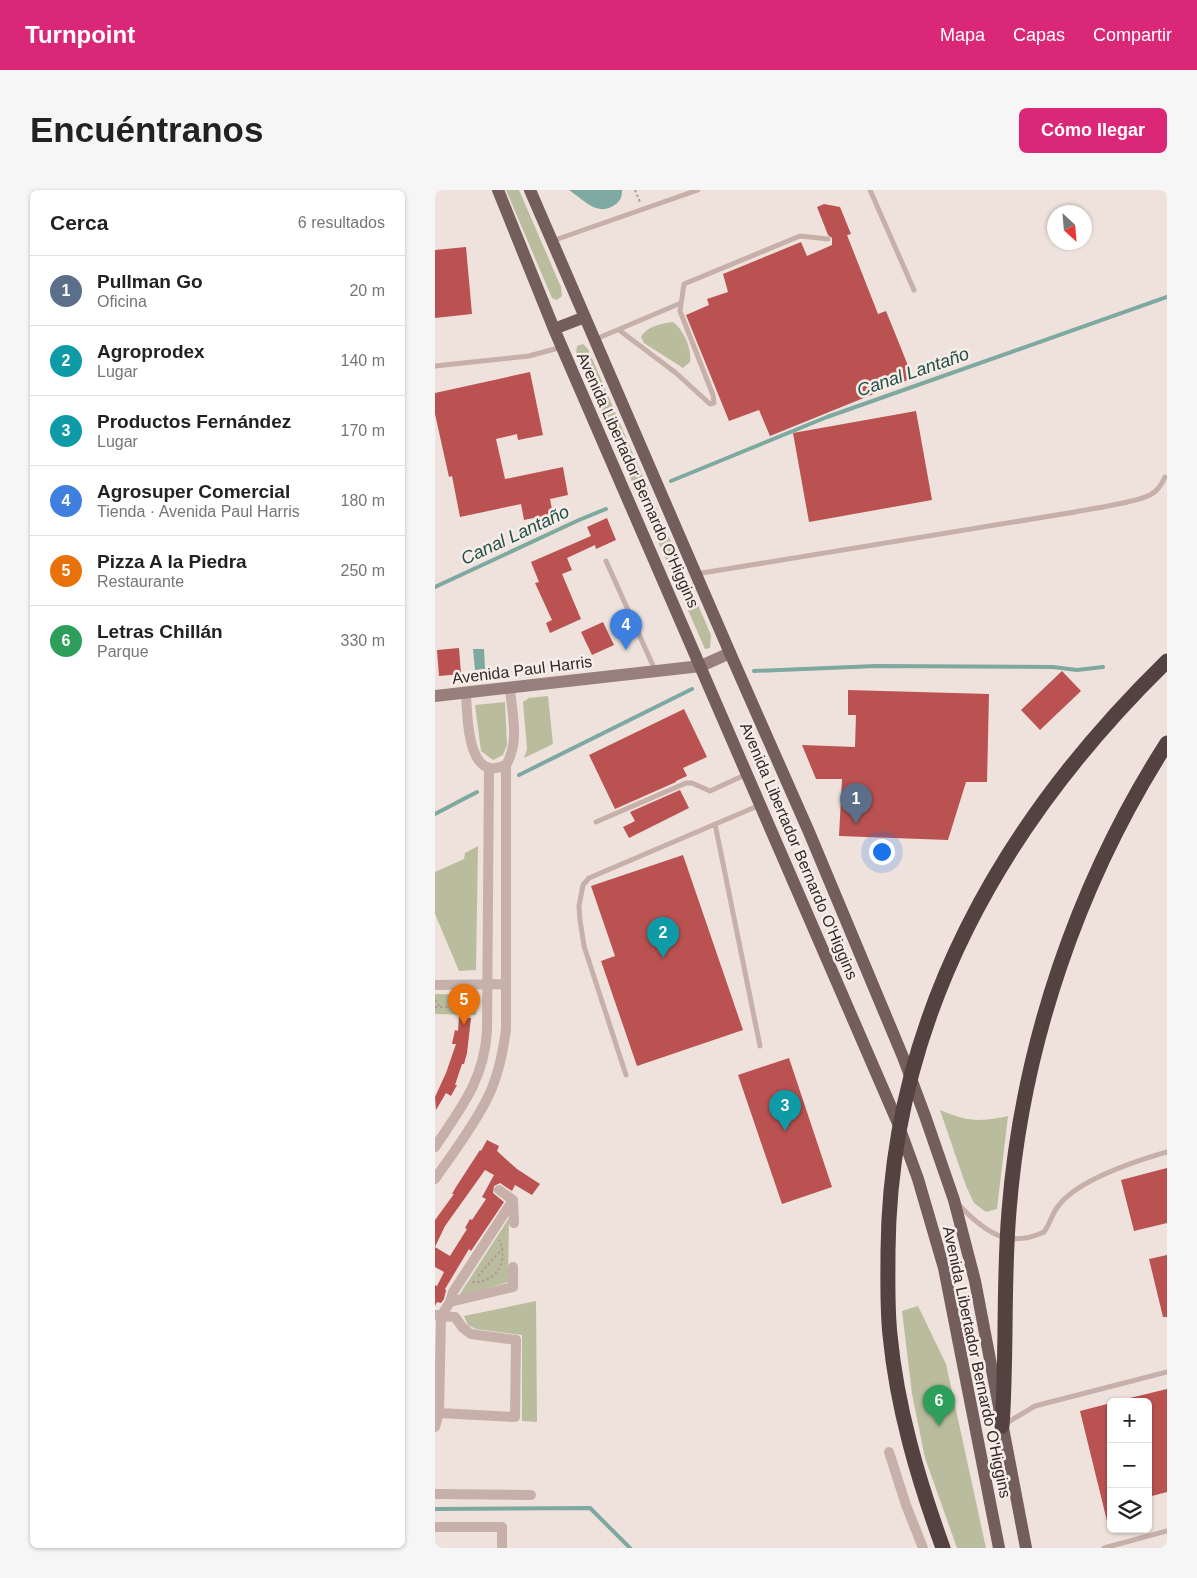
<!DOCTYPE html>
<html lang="es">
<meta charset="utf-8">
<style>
body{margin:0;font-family:Helvetica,sans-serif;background:#f6f6f6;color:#222}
.controls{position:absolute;right:15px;bottom:15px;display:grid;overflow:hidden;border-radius:8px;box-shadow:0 1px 4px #0004}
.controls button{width:45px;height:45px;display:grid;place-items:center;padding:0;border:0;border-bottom:1px solid #e0e0e0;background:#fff;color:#222;font:25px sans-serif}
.compass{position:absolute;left:612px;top:15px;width:45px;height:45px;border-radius:50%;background:#fff;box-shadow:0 1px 4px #0004;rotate:154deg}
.you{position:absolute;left:446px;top:661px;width:18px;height:18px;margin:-12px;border:4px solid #fff;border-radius:50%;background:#1a73e8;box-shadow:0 0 0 8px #1a73e833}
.badge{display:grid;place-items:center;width:32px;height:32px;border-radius:50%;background:#db2777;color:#fff;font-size:16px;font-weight:700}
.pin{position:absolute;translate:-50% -41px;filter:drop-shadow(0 1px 2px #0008)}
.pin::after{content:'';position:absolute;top:26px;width:18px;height:15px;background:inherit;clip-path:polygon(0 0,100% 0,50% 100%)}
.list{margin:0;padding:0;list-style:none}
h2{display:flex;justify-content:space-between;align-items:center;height:65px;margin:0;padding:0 20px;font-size:21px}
h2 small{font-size:16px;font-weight:400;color:#767676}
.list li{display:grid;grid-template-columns:32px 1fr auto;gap:15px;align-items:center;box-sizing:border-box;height:70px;padding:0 20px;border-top:1px solid #e0e0e0}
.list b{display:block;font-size:19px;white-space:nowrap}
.list p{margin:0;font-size:16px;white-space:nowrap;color:#767676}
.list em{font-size:16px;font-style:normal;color:#767676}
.icon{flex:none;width:28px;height:28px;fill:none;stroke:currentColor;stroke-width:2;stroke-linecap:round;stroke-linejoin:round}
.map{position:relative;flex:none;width:732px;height:1358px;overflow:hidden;border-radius:8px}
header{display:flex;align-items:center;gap:30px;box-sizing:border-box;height:70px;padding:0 25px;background:#db2777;color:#fff}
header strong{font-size:24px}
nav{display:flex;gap:28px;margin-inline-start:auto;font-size:18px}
.intro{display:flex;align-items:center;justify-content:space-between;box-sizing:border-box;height:120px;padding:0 30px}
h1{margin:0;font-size:35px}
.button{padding:12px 22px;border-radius:8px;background:#db2777;color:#fff;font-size:18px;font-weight:700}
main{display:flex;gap:30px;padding:0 30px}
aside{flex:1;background:#fff;border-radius:8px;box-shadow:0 1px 4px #0004}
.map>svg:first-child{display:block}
.green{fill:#b9bd9e}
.water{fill:#7ea9a1}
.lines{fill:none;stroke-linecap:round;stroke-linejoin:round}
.stream{stroke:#7ea9a1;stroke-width:4}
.building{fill:#b95250}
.path{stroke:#b29a94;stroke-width:2;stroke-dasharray:2.5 2.5;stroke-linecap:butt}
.service{stroke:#c6b0a9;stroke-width:5}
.minor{stroke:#c6b0a9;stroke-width:10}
.secondary{stroke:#997f7b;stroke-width:12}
.primary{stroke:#745e5b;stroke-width:12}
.motorway{stroke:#544240;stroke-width:15}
.labels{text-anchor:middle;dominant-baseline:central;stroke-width:5;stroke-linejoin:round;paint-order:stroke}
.street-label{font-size:16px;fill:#342928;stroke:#f7ede8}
.water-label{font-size:18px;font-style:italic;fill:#22514a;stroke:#f7ede8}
</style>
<header>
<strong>Turnpoint</strong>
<nav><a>Mapa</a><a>Capas</a><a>Compartir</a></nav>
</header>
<div class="intro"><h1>Encuéntranos</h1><a class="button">Cómo llegar</a></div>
<main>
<aside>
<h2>Cerca<small>6 resultados</small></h2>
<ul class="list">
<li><span class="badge" style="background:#5c6f8a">1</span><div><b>Pullman Go</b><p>Oficina</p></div><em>20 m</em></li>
<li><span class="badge" style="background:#0f9aa8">2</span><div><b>Agroprodex</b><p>Lugar</p></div><em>140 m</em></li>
<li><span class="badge" style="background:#0f9aa8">3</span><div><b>Productos Fernández</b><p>Lugar</p></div><em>170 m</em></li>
<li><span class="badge" style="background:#3f7fe0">4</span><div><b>Agrosuper Comercial</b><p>Tienda · Avenida Paul Harris</p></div><em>180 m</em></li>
<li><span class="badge" style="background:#e8710a">5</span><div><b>Pizza A la Piedra</b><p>Restaurante</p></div><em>250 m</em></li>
<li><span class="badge" style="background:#2e9e5b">6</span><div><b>Letras Chillán</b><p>Parque</p></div><em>330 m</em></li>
</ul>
</aside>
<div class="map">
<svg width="732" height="1358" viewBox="0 0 732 1358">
<rect width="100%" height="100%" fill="#efe2dc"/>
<path class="green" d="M 71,0 L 84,0 L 126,97 L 127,106 L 122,110 L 117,108 Z
M 238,132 C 249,140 257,159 255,172 L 248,178 L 209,153 L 206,147 C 211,137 227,133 238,132 Z
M 148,154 L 153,159 L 276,445 L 275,458 L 270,459 L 141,163 L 142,156 Z
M 113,506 L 118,554 L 89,568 L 92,559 L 88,512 L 94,508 Z
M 70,512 L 72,555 L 68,565 L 58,570 L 46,561 L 40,515 Z
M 43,656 L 41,780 L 24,781 L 0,724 L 0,682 L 29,669 L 30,663 Z
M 0,804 L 42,805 L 41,825 L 0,824 Z
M 505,920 C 534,932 543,932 573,926 L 562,1019 L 551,1022 L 539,1013 L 531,996 Z
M 74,1028 L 73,1092 L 23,1107 Z
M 101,1111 L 102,1232 L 87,1231 L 87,1145 L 41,1139 L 33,1135 L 29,1126 Z
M 483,1116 L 511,1174 L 551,1358 L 522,1358 L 490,1268 L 477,1204 L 467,1121 Z"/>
<path class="water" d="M 134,0 L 187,0 C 187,6 186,10 181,14 C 163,28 149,10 134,0 Z
M 38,459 L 49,459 L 50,479 L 40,480 Z"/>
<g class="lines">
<path class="stream" d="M 236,291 L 392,227 L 732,107
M 0,397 L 144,330 L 171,319
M 319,481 L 441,476 L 618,477 L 642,480 L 668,477
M 84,585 L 257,499
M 0,624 L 42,602
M 0,1319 L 155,1318 L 195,1358"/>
</g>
<path class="building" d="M 389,14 L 405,17 L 416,44 L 412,45 L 443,124 L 451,121 L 478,188 L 335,246 L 324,220 L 294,231 L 251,125 L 274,115 L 272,109 L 293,102 L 288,84 L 366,52 L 372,66 L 397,55 L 397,48 L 393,45 L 382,17 Z
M 31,57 L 37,124 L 0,128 L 0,60 Z
M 95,182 L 108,245 L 83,250 L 82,244 L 61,249 L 70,289 L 128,277 L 133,305 L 115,309 L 118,324 L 89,330 L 86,314 L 25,327 L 17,286 L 14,287 L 0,224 L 0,203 Z
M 481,221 L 497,310 L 374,332 L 358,243 Z
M 172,328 L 181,350 L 161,359 L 160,355 L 132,368 L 137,380 L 127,384 L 146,429 L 115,443 L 111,433 L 117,430 L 100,393 L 104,392 L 96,372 L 156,346 L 152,337 Z
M 168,432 L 179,455 L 157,465 L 146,442 Z
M 24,458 L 26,484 L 4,486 L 2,460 Z
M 627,481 L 646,501 L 605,540 L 586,520 Z
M 413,500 L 554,504 L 552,592 L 531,592 L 513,650 L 404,646 L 407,589 L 381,589 L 367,555 L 420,557 L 421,525 L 413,525 Z
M 249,519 L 272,567 L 248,578 L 252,586 L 241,591 L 241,592 L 180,619 L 154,565 Z
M 245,600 L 254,618 L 194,648 L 188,637 L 200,631 L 195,622 Z
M 248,665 L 308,840 L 202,876 L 166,771 L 180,766 L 156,696 Z
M 24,827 L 36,828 L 32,863 L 29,874 L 27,874 L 20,895 L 22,895 L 16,906 L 11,903 L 1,920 L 0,907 L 11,883 L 21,854 L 17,854 L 20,840 L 23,841 Z
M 354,868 L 397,997 L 347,1014 L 303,885 Z
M 52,950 L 64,956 L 62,961 L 82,979 L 105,994 L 97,1005 L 80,995 L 77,1001 L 65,993 L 59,996 L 58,1003 L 69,1012 L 36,1061 L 34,1059 L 10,1099 L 11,1100 L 9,1109 L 6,1113 L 2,1112 L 0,1116 L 0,1095 L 2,1096 L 9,1082 L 0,1077 L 0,1057 L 15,1066 L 32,1039 L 30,1038 L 35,1029 L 37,1030 L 51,1009 L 47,1007 L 59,985 L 50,980 L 10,1036 L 0,1057 L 0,1030 L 19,1004 L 17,1004 L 21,997 L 45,960 L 46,961 Z
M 732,978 L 732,1033 L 699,1041 L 686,990 Z
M 732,1065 L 732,1127 L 728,1127 L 714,1069 Z
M 732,1199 L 732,1302 L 713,1307 L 713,1212 L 695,1212 L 695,1208 Z
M 676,1213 L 676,1331 L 672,1331 L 645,1221 Z"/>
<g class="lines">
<path class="path" d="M 200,0 L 205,12
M 0,810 L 5,817
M 0,817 L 43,817
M 43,1086 L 68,1058
M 37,1092 C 60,1094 75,1071 64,1050"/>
<path class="service" d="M 435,0 L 479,100
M 117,51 L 263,0
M 184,140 L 241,183 L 275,214 L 279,213 L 278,205 L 245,121 L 249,94 L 365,46 L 393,49
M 161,149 L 246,113
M 0,176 L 94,166 L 127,157
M 171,371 L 220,480
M 261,384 L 640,322 C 660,318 699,313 715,305 C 723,301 727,294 730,287
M 161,632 L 251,593 L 257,593 L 275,601 L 312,584
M 280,634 L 325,856
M 191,885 L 149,756 L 145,730 L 144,716 L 148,695 L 154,688 L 325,615
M 525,1016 C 550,1042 573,1059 609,1042 C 615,1034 617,1023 624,1015 C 644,990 701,971 732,962
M 570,1234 L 600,1216 L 732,1182
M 669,1358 L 732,1341"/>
<path class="minor" d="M 31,503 C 32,521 32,574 55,578 C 61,579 66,577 71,575 C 85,552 77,524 75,498
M 0,795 L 70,794
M 0,957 C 26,918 49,890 52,841 L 54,578
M 0,989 C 18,963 38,937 52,909 C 63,887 68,863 71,839 L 71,575
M 64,1000 L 78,1010 L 79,1033
M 15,1112 L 78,1097 L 78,1077
M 1,1125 L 6,1126 L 15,1112 L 18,1102 L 78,1010
M 0,1237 L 4,1223 L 6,1126 L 20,1127 L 28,1138 L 36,1144 L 81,1150 L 80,1227 L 4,1223
M 454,1262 L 471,1315 L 488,1358
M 0,1304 L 96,1305
M 0,1337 L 67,1337 L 67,1358"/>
<path class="secondary" d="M 0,506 L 266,476 L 295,463"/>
<path class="primary" d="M 63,0 L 119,139 L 462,931 L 483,989 L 509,1078 L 564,1358
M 95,0 L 295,463 L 374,642 L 468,867 L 490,926 L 519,1010 L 540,1091 L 591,1358
M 119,139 L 150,127"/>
<path class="motorway" d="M 567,1236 C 572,1164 568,1092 574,1021 C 587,856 643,692 732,553
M 508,1358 C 483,1289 462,1218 455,1145 C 452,1117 453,1089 453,1061 C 455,828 568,631 732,471"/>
</g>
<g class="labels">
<g class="street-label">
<text transform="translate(203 290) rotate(66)">Avenida Libertador Bernardo O'Higgins</text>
<text transform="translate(87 480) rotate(-7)">Avenida Paul Harris</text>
<text transform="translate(364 661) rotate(67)">Avenida Libertador Bernardo O'Higgins</text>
<text transform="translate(542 1172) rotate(78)">Avenida Libertador Bernardo O'Higgins</text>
</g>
<g class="water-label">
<text transform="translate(478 182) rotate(-19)">Canal Lantaño</text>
<text transform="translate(80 345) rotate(-25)">Canal Lantaño</text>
</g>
</g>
</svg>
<div class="controls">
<button>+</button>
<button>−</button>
<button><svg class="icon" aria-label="layers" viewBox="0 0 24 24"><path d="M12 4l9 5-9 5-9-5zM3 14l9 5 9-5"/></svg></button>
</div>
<svg class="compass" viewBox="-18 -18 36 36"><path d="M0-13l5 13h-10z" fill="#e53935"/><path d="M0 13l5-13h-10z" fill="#767676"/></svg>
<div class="you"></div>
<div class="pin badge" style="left:421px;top:634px;background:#5c6f8a">1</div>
<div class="pin badge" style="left:228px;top:768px;background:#0f9aa8">2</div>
<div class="pin badge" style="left:350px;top:941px;background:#0f9aa8">3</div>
<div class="pin badge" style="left:191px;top:460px;background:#3f7fe0">4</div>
<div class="pin badge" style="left:29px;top:835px;background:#e8710a">5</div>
<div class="pin badge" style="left:504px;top:1236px;background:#2e9e5b">6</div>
</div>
</main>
